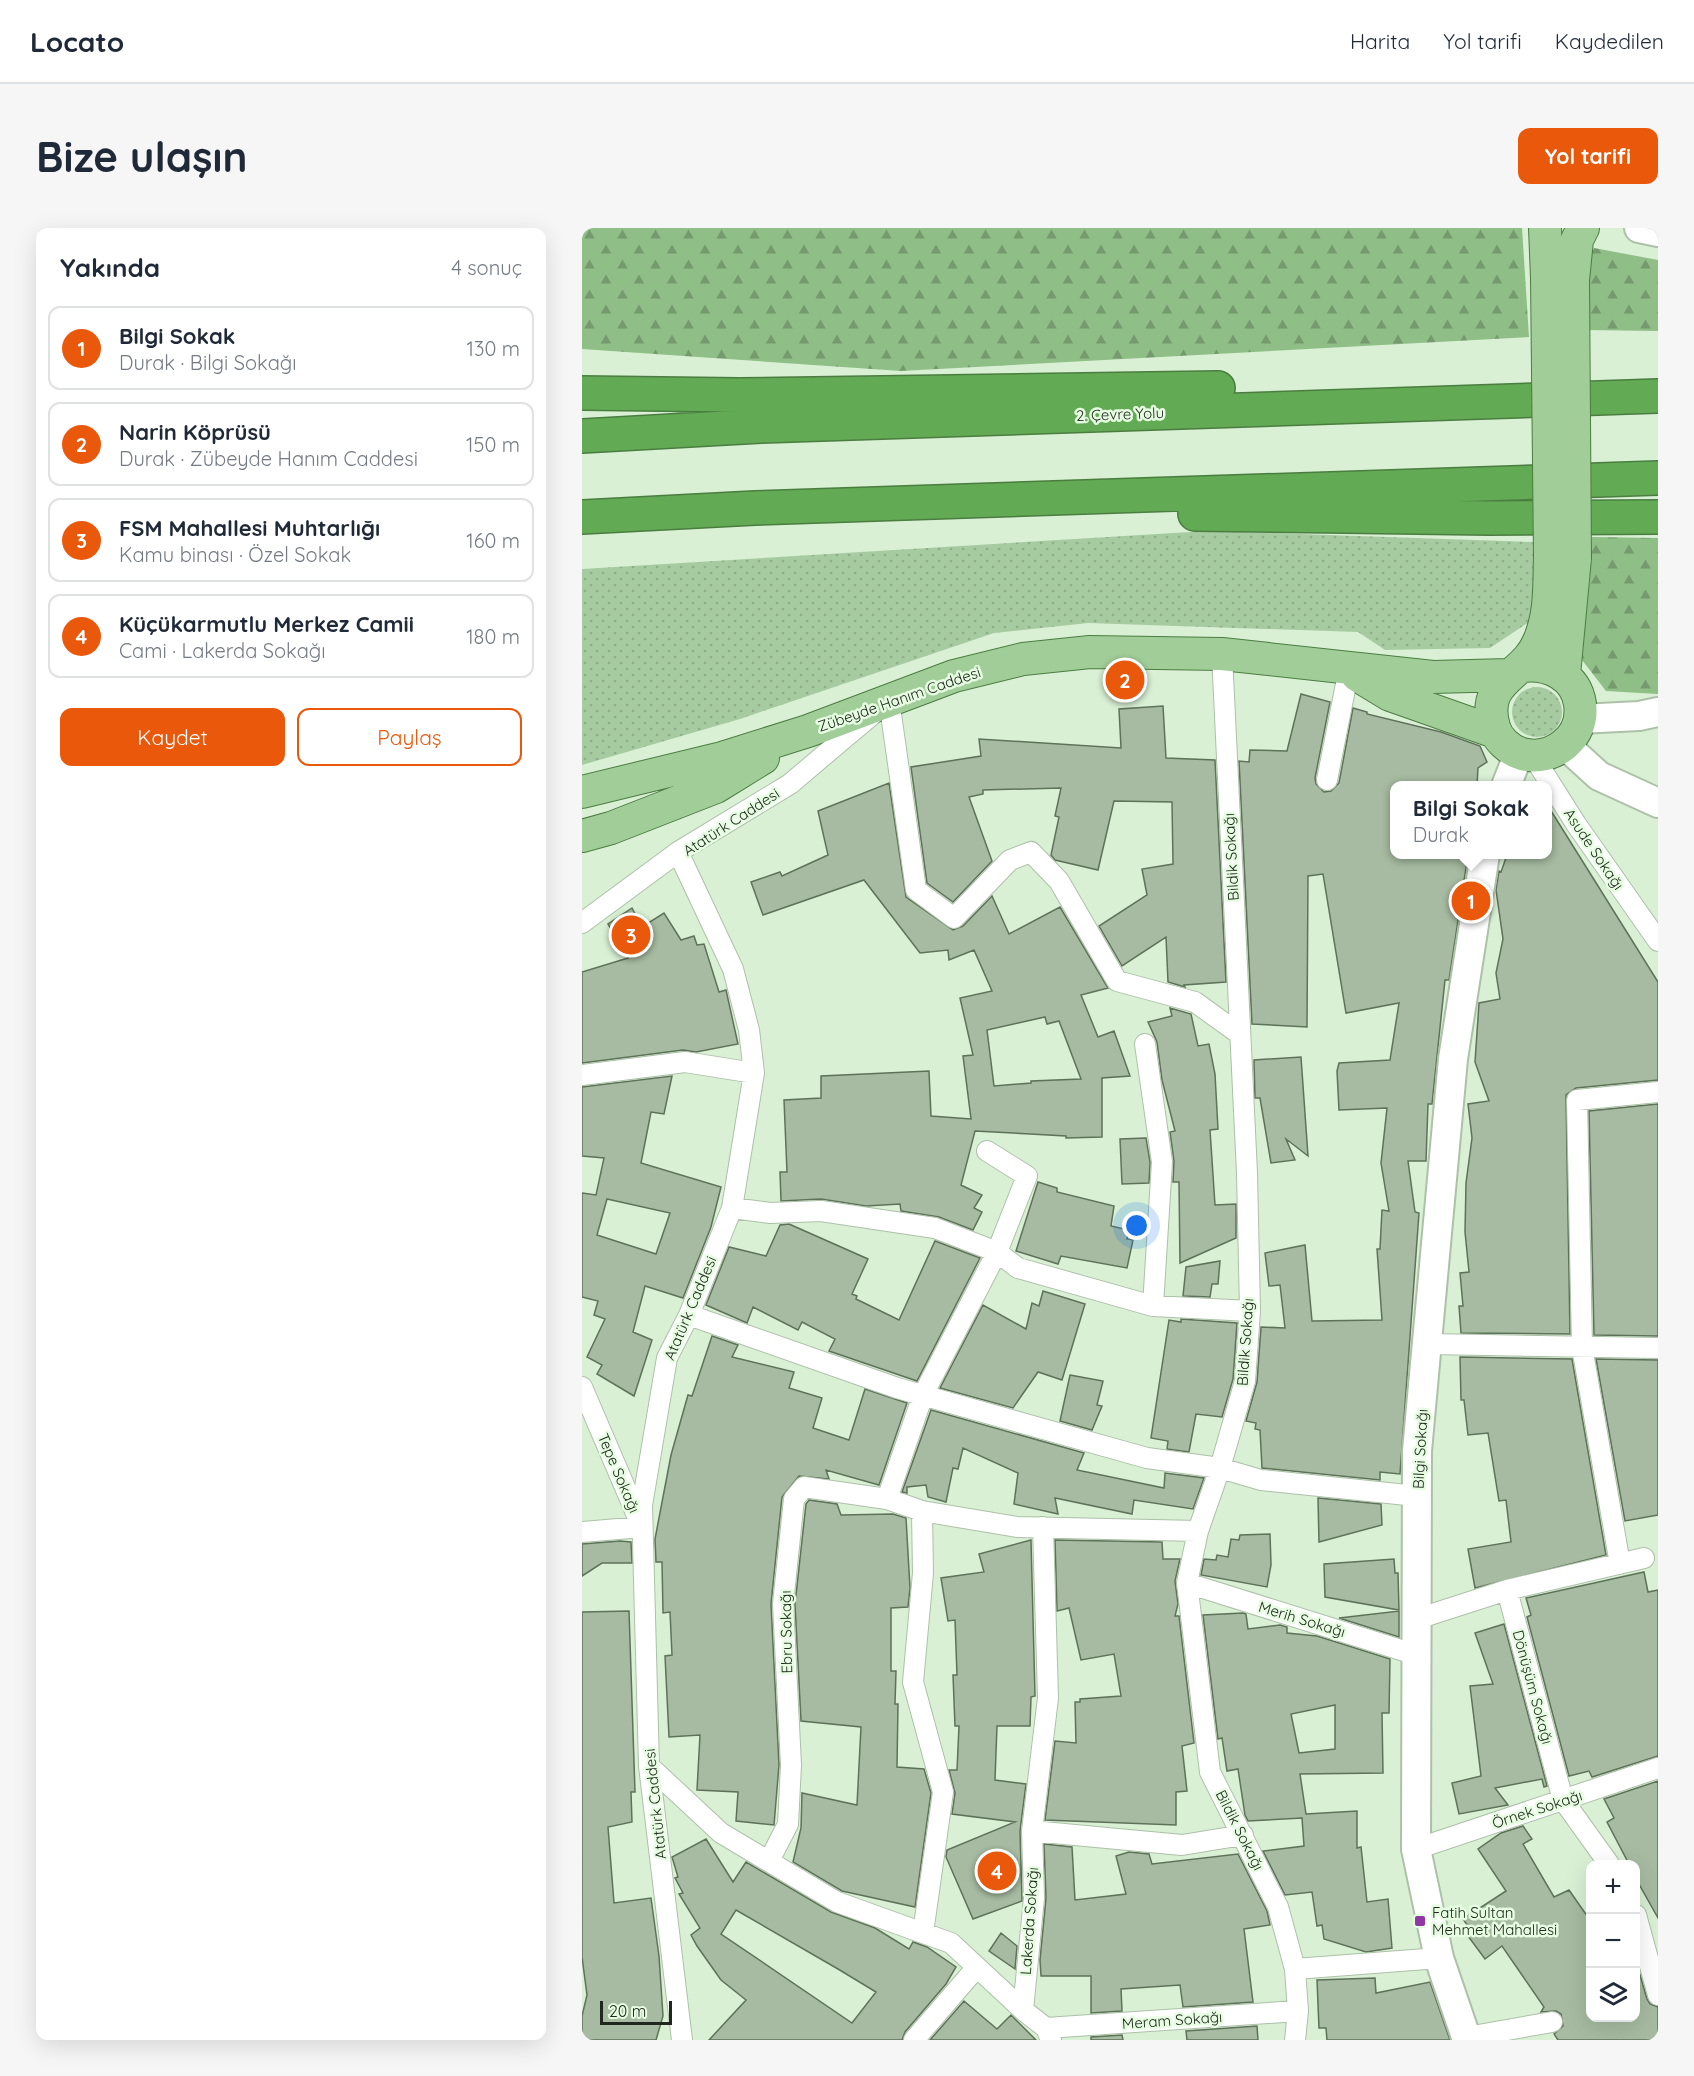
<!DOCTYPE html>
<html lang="tr">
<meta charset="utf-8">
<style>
body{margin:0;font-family:Quicksand,sans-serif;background:#f6f6f7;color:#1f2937}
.controls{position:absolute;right:18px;bottom:18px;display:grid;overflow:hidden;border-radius:12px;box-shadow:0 6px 24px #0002}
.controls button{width:54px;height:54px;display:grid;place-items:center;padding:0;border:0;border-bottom:2px solid #e0e1e3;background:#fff;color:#1f2937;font:30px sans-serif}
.scale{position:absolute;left:18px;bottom:15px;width:72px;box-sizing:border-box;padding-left:6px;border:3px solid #20281e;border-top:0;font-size:16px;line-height:21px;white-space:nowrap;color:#20281e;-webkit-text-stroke:4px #e6fde2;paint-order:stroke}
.you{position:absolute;left:555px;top:998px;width:21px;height:21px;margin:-15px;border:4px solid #fff;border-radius:50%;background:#1a73e8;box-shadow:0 0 0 9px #1a73e833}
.badge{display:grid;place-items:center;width:39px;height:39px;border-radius:50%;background:#ea580c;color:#fff;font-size:20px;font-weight:700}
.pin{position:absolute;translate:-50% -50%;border:3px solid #fff;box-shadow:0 2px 6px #0006}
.popup{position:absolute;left:808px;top:553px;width:162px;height:78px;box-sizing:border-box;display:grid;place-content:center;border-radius:12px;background:#fff;filter:drop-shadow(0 2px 4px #0005);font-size:20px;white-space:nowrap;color:#747a83}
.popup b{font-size:22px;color:#1f2937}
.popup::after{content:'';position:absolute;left:50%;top:100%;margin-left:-12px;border:12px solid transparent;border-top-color:#fff}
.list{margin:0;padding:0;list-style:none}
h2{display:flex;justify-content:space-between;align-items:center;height:78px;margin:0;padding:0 24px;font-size:26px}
h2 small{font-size:20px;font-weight:400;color:#747a83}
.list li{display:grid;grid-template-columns:39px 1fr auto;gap:18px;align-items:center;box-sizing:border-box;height:84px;margin:0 12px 12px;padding:0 12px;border:2px solid #e0e1e3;border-radius:12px}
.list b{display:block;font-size:22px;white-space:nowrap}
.list p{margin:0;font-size:20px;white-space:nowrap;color:#747a83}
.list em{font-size:20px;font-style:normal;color:#747a83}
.actions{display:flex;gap:12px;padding:18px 24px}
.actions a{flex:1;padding:14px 0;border:2px solid #ea580c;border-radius:12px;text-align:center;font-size:21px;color:#ea580c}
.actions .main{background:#ea580c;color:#fff}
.icon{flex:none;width:33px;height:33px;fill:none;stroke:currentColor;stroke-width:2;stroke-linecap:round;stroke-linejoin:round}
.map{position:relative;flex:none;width:1076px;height:1812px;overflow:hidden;border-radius:12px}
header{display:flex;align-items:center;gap:36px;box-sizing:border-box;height:84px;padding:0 30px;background:#fff;border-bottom:2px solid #e0e1e3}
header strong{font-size:28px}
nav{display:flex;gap:33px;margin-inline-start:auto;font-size:21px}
.intro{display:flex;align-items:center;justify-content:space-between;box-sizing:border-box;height:144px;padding:0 36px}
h1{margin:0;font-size:42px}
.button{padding:15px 27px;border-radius:12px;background:#ea580c;color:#fff;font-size:21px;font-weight:700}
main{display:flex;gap:36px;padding:0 36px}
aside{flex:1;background:#fff;border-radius:12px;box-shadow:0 6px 24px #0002}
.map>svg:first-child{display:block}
.grass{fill:url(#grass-dots)}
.forest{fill:url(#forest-firs)}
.building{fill:#a6bba1;stroke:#5e725a;stroke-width:1.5;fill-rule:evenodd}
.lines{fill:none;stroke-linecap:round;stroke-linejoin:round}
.street-casing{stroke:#acc1a8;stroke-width:22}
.secondary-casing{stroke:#acc1a8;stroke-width:32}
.primary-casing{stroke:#4b7d41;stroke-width:34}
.highway-casing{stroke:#4b7d41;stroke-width:36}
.street{stroke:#fff;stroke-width:20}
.secondary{stroke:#fff;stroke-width:28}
.primary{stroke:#a1cd98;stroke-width:32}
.highway{stroke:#62ab54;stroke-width:33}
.primary-bridge-casing{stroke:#4b7d41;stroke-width:34;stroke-linecap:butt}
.primary-bridge{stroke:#a1cd98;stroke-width:32}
.poi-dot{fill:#9137a3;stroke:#e6fde2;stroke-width:2}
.labels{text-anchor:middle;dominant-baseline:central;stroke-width:5;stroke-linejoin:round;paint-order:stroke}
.street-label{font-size:15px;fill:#20281e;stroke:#e6fde2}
.poi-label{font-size:15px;fill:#20281e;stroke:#e6fde2;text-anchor:start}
</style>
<header>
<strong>Locato</strong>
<nav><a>Harita</a><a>Yol tarifi</a><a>Kaydedilen</a></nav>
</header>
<div class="intro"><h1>Bize ulaşın</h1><a class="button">Yol tarifi</a></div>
<main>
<aside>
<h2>Yakında<small>4 sonuç</small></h2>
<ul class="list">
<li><span class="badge">1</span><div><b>Bilgi Sokak</b><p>Durak · Bilgi Sokağı</p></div><em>130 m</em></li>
<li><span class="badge">2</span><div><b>Narin Köprüsü</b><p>Durak · Zübeyde Hanım Caddesi</p></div><em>150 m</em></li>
<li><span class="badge">3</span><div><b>FSM Mahallesi Muhtarlığı</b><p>Kamu binası · Özel Sokak</p></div><em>160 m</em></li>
<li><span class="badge">4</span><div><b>Küçükarmutlu Merkez Camii</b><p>Cami · Lakerda Sokağı</p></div><em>180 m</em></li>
</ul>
<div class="actions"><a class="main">Kaydet</a><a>Paylaş</a></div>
</aside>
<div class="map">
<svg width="1076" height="1812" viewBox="0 0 1076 1812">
<defs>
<pattern id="grass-dots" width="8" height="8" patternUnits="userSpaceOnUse" patternTransform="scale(1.5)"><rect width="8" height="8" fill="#a7cba0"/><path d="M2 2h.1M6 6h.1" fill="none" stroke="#8fae89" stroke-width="1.8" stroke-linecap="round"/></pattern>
<pattern id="forest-firs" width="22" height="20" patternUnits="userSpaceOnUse" patternTransform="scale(1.5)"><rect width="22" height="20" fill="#8fbe86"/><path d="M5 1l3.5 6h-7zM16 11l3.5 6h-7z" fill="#749a6d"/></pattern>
</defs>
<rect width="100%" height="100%" fill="#d9f0d5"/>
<path class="grass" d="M 625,303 L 953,314 L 950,392 L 908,420 L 803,422 L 776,404 L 506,395 L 412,405 L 158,491 L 0,537 L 0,341 Z
M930 484a25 25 0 1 1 50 0a25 25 0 1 1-50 0Z"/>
<path class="forest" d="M 0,0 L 940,0 L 947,109 L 319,143 L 0,121 Z
M 1012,20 L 1076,32 L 1076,103 L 1003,102 L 1001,44 Z
M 1010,309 L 1076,310 L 1076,466 L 1024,463 L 1000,432 Z"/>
<path class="building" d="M 719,466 L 748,474 L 733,550 L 734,556 L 742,564 L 749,563 L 757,555 L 771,480 L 785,484 L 785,486 L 859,504 L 898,518 L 905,534 L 896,540 L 895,558 L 813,558 L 813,627 L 865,627 L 885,633 L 867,752 L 863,752 L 850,876 L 846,876 L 844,933 L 826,933 L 833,984 L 837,985 L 818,1246 L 798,1244 L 798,1252 L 680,1240 L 678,1202 L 673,1201 L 674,1195 L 664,1193 L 675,1154 L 679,1099 L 703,1100 L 698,1057 L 687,1058 L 683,1025 L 723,1017 L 730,1093 L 800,1092 L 795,1021 L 798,1021 L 800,982 L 807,983 L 799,935 L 805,880 L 757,882 L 755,843 L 757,835 L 808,832 L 817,775 L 764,785 L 741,646 L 726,648 L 725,799 L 670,796 L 657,533 L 667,534 L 668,522 L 705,523 Z
M 581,478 L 584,530 L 633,532 L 644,754 L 602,757 L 603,759 L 586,754 L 584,709 L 540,738 L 517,698 L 565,667 L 560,641 L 591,636 L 590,574 L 532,573 L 516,642 L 473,632 L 469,627 L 477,589 L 473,588 L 479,560 L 401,562 L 401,566 L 387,569 L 410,633 L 371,674 L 345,655 L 329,539 L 399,528 L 397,511 L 539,520 L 537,481 Z
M 307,555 L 324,669 L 371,702 L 381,698 L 410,668 L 427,706 L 478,679 L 526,760 L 499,767 L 516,809 L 532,803 L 548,848 L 520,850 L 520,909 L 484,910 L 484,908 L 393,903 L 379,957 L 400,967 L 392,980 L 400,984 L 391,1002 L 357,989 L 319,983 L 318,976 L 284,978 L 239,971 L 199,973 L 198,944 L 205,944 L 202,872 L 239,870 L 239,848 L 347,843 L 349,888 L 389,891 L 381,828 L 391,827 L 378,770 L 410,763 L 392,722 L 367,732 L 366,722 L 338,725 L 282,652 L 181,687 L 169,654 L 198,644 L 200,648 L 246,627 L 236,583 ZM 463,789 L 465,796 L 477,793 L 499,851 L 449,853 L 449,855 L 412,858 L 405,802 Z
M 966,578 L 1076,754 L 1076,852 L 994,860 L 984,867 L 988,1106 L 879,1105 L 877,1078 L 881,1078 L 878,1045 L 887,1044 L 883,1004 L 884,955 L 890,910 L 886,876 L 907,873 L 893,834 L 897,775 L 918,771 L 914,745 L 921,711 L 914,662 L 917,643 L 919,644 L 925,627 L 966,627 Z
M 50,680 L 60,699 L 82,685 L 99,712 L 112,708 L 115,717 L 122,716 L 137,764 L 144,762 L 156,816 L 114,824 L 101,822 L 0,835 L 0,744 L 46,730 L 26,696 Z
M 588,780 L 609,786 L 616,818 L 627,816 L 633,846 L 636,901 L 628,902 L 633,977 L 654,976 L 654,1010 L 598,1035 L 597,954 L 591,954 L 592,933 L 588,904 L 593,903 L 580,852 L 575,814 L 566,794 L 590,788 Z
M 719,829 L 726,928 L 704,911 L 713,932 L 689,935 L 678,870 L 673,870 L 672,832 Z
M 90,848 L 82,886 L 69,884 L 59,935 L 139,959 L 129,999 L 101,1070 L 63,1058 L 51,1104 L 70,1112 L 52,1168 L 15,1146 L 20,1137 L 5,1129 L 23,1091 L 12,1087 L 16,1073 L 0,1069 L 0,965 L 14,967 L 22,930 L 0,928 L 0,859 ZM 25,971 L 88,985 L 74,1026 L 15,1007 Z
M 1076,876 L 1076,1108 L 1012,1107 L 1007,883 Z
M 564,910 L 568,934 L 567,955 L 540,956 L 538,911 Z
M 456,954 L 475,960 L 475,964 L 532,978 L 529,998 L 547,1002 L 545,1011 L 551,1012 L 545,1040 L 479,1028 L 476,1036 L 434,1023 Z
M 207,996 L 286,1031 L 270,1066 L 275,1068 L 274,1071 L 317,1092 L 353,1013 L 398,1030 L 335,1153 L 247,1123 L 253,1111 L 220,1094 L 216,1102 L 171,1079 L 165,1095 L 124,1077 L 147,1019 L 184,1028 L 198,997 Z
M 638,1033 L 636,1056 L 630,1056 L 628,1069 L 601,1068 L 604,1039 Z
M 461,1063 L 503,1076 L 480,1152 L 456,1144 L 431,1180 L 358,1160 L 401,1077 L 444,1101 L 450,1075 L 457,1078 Z
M 599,1091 L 655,1095 L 651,1151 L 640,1189 L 614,1186 L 607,1224 L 585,1221 L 586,1213 L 569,1210 L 587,1092 L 599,1094 Z
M 130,1108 L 156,1117 L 150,1129 L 212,1144 L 207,1160 L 240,1170 L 231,1200 L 267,1212 L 283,1161 L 325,1175 L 297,1257 L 244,1242 L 247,1251 L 217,1248 L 200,1269 L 189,1376 L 197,1537 L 192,1597 L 154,1593 L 156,1564 L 115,1562 L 118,1507 L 87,1509 L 83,1428 L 90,1427 L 88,1384 L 81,1385 L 80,1334 L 74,1334 L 73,1311 L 89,1227 L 106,1167 L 110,1168 Z
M 878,1129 L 990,1131 L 1024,1327 L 893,1360 L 886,1321 L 929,1314 L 924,1272 L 917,1273 L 906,1205 L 886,1207 L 882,1172 L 879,1172 Z
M 1014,1131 L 1076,1132 L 1076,1287 L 1043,1293 Z
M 488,1147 L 521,1153 L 515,1177 L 520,1178 L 510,1202 L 478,1193 Z
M 349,1182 L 502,1225 L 495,1242 L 582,1260 L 583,1245 L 622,1250 L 611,1281 L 552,1272 L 550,1286 L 473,1270 L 476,1286 L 432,1276 L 436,1245 L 381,1220 L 376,1241 L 371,1240 L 364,1274 L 346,1269 L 344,1257 L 325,1259 L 325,1265 L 320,1264 Z
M 736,1270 L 799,1276 L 800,1297 L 737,1314 Z
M 227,1272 L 255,1276 L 259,1287 L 311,1286 L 324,1290 L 328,1360 L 326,1379 L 309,1380 L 309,1443 L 314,1443 L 313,1476 L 316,1476 L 315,1539 L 342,1541 L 349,1565 L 333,1679 L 260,1663 L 211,1634 L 219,1600 L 220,1565 L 275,1577 L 279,1499 L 219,1493 L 213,1376 L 224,1276 Z
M 688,1306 L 689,1337 L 685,1359 L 619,1347 L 622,1331 L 634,1332 L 635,1327 L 646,1329 L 649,1311 L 657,1312 L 658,1307 Z
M 449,1312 L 453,1468 L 449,1469 L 448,1498 L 415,1498 L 413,1552 L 444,1556 L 438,1603 L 440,1673 L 391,1691 L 364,1629 L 365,1622 L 433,1594 L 370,1586 L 373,1565 L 367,1542 L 375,1542 L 377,1498 L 373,1498 L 371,1447 L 375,1447 L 373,1392 L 366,1393 L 359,1350 L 402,1344 L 397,1326 Z
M 473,1312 L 580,1314 L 581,1331 L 598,1331 L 593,1353 L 596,1376 L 593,1388 L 597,1388 L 612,1515 L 600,1518 L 605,1563 L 594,1564 L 594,1597 L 463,1592 L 473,1513 L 494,1515 L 493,1474 L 498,1474 L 498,1471 L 539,1468 L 532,1426 L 499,1432 L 487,1380 L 475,1383 Z
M 38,1313 L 49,1314 L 50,1335 L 20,1335 L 0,1348 L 0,1316 Z
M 812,1331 L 813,1345 L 816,1345 L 817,1382 L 743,1369 L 742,1336 Z
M 1062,1344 L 1066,1364 L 1076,1362 L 1076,1528 L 1010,1549 L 1007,1543 L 987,1548 L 945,1389 L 949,1387 L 944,1370 Z
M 47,1383 L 53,1564 L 49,1564 L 50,1594 L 26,1599 L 32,1675 L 69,1670 L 77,1728 L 81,1788 L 74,1812 L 0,1812 L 0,1788 L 5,1767 L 0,1729 L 0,1384 Z
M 817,1383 L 817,1409 L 757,1390 Z
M 661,1385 L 664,1386 L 666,1401 L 698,1397 L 705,1399 L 705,1405 L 735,1408 L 808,1431 L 807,1485 L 800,1485 L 801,1545 L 718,1546 L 724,1586 L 775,1583 L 775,1620 L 779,1619 L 785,1674 L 806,1671 L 810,1720 L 784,1724 L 742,1711 L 740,1697 L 735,1698 L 730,1664 L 703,1667 L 681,1623 L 722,1618 L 720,1590 L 666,1593 L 663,1587 L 656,1541 L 645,1543 L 640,1510 L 636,1511 L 621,1387 ZM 753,1477 L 753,1521 L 717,1525 L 709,1486 Z
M 922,1396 L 965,1558 L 962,1559 L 960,1551 L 913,1560 L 926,1577 L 877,1586 L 870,1555 L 899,1548 L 888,1458 L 911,1456 L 893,1405 Z
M 1076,1553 L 1076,1690 L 1053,1649 L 1053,1636 L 1047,1636 L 1025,1594 L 1032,1590 L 1022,1571 Z
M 941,1598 L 950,1611 L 941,1616 L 972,1669 L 987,1662 L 1008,1692 L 1008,1790 L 1053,1790 L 1053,1730 L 1065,1771 L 1068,1776 L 1076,1779 L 1076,1812 L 976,1812 L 972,1806 L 981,1798 L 979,1786 L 974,1783 L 959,1784 L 962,1779 L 920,1718 L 903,1731 L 886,1708 L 890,1704 L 881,1691 L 924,1663 L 896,1621 L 919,1605 Z
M 124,1611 L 151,1654 L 164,1634 L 249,1684 L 293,1700 L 327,1721 L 331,1714 L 345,1719 L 374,1739 L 364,1756 L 323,1804 L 320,1812 L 127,1812 L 164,1772 L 139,1752 L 115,1718 L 109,1707 L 118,1700 L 97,1666 L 101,1665 L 93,1650 L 96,1649 L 90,1629 ZM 154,1682 L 256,1741 L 294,1764 L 270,1795 L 139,1706 Z
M 462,1616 L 490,1619 L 493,1672 L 544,1666 L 534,1628 L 547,1624 L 567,1626 L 570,1636 L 656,1626 L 685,1683 L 688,1697 L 662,1701 L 671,1774 L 601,1779 L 598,1757 L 539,1761 L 540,1783 L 509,1785 L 509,1748 L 459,1748 L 458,1732 L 464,1670 Z
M 419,1705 L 435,1718 L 433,1741 L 407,1723 Z
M 793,1750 L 794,1765 L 848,1754 L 868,1812 L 745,1812 L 744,1800 L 737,1800 L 735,1752 Z
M 382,1773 L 415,1801 L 429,1787 L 454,1812 L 348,1812 Z
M 675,1798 L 676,1812 L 605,1812 L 604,1803 Z
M 540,1807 L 541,1812 L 509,1812 L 509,1809 Z"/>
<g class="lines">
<defs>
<path id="street" d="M 640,426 L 665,945 L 668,1083 L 663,1153 L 638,1240 L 616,1303 L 605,1355 L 628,1544 L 696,1679 L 713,1741 L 716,1783 L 713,1812
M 307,472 L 334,662 L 372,690 L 428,632 L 449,624 L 477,653 L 535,753 L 613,774 L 656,805
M 951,528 L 994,596 L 1076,713
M 745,552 L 767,441
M 96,624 L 151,741 L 167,802 L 172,845 L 150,980 L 107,1087 L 85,1130 L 60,1277 L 67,1538 L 100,1812
M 0,695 L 96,624 L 208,556 L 292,485
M 563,816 L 580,934 L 571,1078
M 0,847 L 103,834 L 172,845
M 150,980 L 188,985 L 239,983 L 353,1000 L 415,1024 L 436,1040 L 571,1078 L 668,1083
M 107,1087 L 315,1160 L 565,1230 L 638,1240 L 679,1252 L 835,1268
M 846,1116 L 1076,1120
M 0,1159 L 60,1299 L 0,1304
M 305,1271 L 341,1167 L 415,1024 L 445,948 L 405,923
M 461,1299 L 466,1470 L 450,1603 L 600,1617 L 661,1607
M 1038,1336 L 1000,1119 L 995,872 L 1076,864
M 605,1355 L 835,1427
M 925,1362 L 1062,1330
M 835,1391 L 925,1362 L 981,1572 L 1027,1636
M 67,1538 L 139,1605 L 255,1674 L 369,1715 L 441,1782 L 464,1800 L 469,1812
M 834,1621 L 1076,1540
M 187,1633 L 206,1596 L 209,1537 L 201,1376 L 212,1271 L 222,1259 L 305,1271 L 340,1283
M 1054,1687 L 1076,1767
M 341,1705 L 361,1564 L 331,1454 L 341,1345 L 340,1283 L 435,1299 L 616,1303
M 713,1741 L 857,1730
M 441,1782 L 452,1670 L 450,1603
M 464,1800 L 716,1783
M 885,1809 L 970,1794
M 332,1812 L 395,1739"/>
<path id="secondary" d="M 1057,0 L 1076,4
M 998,491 L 1057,488 L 1076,484
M 983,517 L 1017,548 L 1076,575
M 924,558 L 937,525
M 885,1812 L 857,1730 L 834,1621 L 835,1223 L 871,831 L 903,626"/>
<path id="primary" d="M 963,0 L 965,50
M 991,52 L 995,12 L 1001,0
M 941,438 C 967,435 994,448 998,476 C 1003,509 971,534 940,526 C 927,522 915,511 912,499 C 898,451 943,449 957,413 C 969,385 967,357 968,328
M 775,447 L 808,467 L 913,504
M 982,447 L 993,330
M 0,564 L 140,530 L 226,503 L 372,448 L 441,431 L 508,424 L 640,426 L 851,449 L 926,447
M 0,608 L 29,600 L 134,559 L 181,530"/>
<path id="highway" d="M 0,165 L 157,167 L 636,160
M 0,208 L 179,198 L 1076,168
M 613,286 L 907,290 L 1076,289
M 0,289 L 173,280 L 1076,250"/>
</defs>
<use href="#street" class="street-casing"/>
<use href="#secondary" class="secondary-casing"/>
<use href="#primary" class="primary-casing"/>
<use href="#highway" class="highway-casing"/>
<use href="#street" class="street"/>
<use href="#secondary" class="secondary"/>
<use href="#primary" class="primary"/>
<use href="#highway" class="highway"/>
<defs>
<path id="primary-bridge" d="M 965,50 L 968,328
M 991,52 L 993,330"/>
</defs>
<use href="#primary-bridge" class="primary-bridge-casing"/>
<use href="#primary-bridge" class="primary-bridge"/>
</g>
<rect class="poi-dot" x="832" y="1687" width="12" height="12" rx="3"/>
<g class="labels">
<g class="street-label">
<text transform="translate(538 186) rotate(-2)">2. Çevre Yolu</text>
<text transform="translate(317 471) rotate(-19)">Zübeyde Hanım Caddesi</text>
<text transform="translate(149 594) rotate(-33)">Atatürk Caddesi</text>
<text transform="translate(1012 621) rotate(56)">Asude Sokağı</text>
<text transform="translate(649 629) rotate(-93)">Bildik Sokağı</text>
<text transform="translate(108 1080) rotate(-67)">Atatürk Caddesi</text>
<text transform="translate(663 1114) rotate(-86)">Bildik Sokağı</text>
<text transform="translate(838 1221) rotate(-87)">Bilgi Sokağı</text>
<text transform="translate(37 1245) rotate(67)">Tepe Sokağı</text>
<text transform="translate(720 1391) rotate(17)">Merih Sokağı</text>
<text transform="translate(204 1404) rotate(-91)">Ebru Sokağı</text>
<text transform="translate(951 1459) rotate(75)">Dönüşüm Sokağı</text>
<text transform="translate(73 1576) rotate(-96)">Atatürk Caddesi</text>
<text transform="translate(955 1581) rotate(-18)">Örnek Sokağı</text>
<text transform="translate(658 1602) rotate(63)">Bildik Sokağı</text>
<text transform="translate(447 1693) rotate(-86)">Lakerda Sokağı</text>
<text transform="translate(590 1792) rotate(-4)">Meram Sokağı</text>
</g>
<g class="poi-label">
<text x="850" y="1684">Fatih Sultan<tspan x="850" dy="17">Mehmet Mahallesi</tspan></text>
</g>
</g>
</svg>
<div class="controls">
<button>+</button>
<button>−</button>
<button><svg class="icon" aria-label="layers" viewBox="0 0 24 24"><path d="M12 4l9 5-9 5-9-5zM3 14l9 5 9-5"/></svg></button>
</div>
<div class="scale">20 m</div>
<div class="you"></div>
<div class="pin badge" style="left:889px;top:673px">1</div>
<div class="popup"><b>Bilgi Sokak</b>Durak</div>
<div class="pin badge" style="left:543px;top:452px">2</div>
<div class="pin badge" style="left:49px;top:707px">3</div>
<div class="pin badge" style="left:415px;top:1643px">4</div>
</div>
</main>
